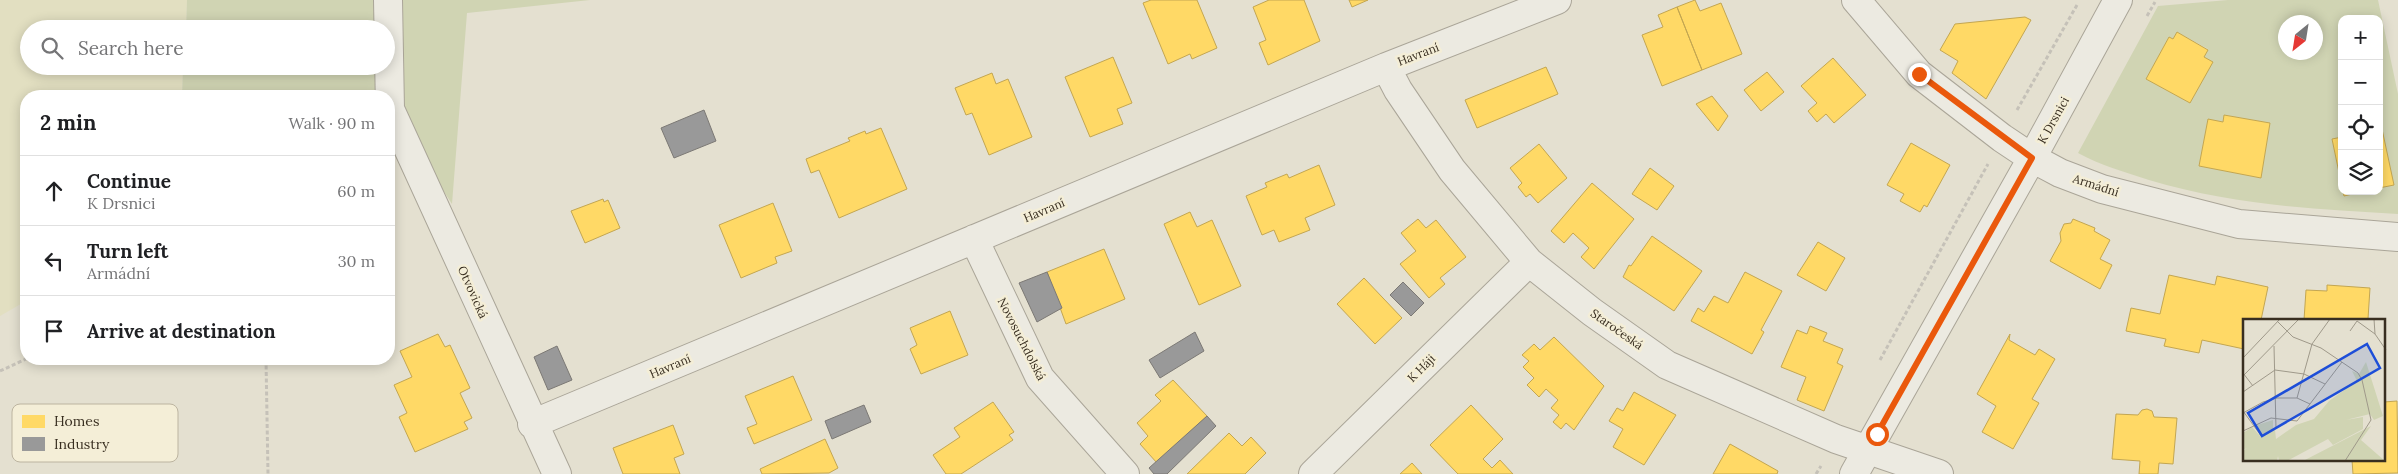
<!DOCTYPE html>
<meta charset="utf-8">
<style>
body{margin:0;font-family:Lora,serif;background:#f2f2f2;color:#202124}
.controls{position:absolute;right:15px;top:15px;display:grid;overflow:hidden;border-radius:10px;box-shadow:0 2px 12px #0003}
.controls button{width:45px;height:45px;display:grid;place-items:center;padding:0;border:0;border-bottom:1px solid #e0e0e0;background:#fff;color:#202124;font:25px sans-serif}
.compass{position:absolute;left:2278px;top:15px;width:45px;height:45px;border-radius:50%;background:#fff;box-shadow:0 2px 12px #0003;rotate:210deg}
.stop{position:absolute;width:15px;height:15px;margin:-11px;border:4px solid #ea580c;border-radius:50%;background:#fff}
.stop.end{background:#ea580c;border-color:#fff;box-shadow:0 1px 5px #0008}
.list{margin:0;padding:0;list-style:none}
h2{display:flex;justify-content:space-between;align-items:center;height:65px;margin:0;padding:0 20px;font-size:21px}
h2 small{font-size:16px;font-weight:400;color:#757577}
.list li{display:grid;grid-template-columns:32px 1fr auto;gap:15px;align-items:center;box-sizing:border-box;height:70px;padding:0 20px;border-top:1px solid #e0e0e0}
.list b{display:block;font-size:19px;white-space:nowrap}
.list p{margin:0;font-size:16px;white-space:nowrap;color:#757577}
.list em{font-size:16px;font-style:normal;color:#757577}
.icon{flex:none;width:28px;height:28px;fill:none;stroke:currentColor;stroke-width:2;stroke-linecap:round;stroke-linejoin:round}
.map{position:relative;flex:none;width:2398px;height:474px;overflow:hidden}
.search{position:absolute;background:#fff;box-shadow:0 2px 12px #0003;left:20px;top:20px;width:375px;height:55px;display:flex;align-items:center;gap:12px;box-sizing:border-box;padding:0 18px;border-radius:28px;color:#757577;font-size:19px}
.panel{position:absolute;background:#fff;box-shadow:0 2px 12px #0003;left:20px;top:90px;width:375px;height:275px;border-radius:20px}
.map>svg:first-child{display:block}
.farmland{fill:#e2dfc1}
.green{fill:#d0d4b3;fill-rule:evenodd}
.homes{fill:#ffd966;stroke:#c3a651}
.industry{fill:#999;stroke:#7c7975}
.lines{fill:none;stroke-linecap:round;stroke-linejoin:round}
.street-casing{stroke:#aaa598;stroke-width:30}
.path{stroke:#c5c1b8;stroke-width:3;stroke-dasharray:4 2.5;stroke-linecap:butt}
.street{stroke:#eceae1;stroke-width:28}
.route{stroke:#ea580c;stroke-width:6}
.labels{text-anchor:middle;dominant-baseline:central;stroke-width:5;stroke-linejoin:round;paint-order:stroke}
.street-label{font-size:12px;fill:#382e20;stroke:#f4eed7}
.inset-road{fill:none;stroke:#9f998a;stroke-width:1}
.view{fill:#1d4ed8;fill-opacity:0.15;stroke:#1d4ed8;stroke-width:2.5}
.inset-edge{fill:none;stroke:#382e20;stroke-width:2.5}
.key{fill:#f4eed7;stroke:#bcb4a0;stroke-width:1}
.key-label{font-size:14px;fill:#382e20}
</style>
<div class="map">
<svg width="2398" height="474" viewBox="0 0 2398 474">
<rect width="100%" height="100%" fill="#e4e0d0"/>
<path class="farmland" d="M 0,0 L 187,0 L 186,29 L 29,29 L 29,66 L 183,66 L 182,96 L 26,96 L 26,301 L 0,316 Z"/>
<path class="green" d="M 187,0 L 383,0 L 381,29 L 186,29 Z
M 388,0 L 590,0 L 467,13 L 452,204 L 390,109 Z
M 2228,0 L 2378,0 L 2398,94 L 2398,214 C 2312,209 2232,205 2149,180 C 2124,172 2100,165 2078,153 L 2158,6 ZM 2342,19 L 2379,19 L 2379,130 L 2382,130 L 2393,185 L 2379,188 L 2379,191 L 2344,195 L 2332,140 L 2342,137 ZM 2286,22 L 2316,22 L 2316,52 L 2286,52 ZM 2177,32 L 2208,49 L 2204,57 L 2212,62 L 2190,103 L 2146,79 L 2169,37 L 2173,39 ZM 2224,115 L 2270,123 L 2261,178 L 2199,166 L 2208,120 L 2223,122 Z
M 183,66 L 379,66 L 378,94 L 376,96 L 182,96 Z"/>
<path class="homes" d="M 1151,0 L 1197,0 L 1217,48 L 1192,59 L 1190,54 L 1168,64 L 1143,3 Z
M 1269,0 L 1304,0 L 1320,41 L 1268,65 L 1259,43 L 1266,40 L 1253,7 Z
M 1349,0 L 1368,0 L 1352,7 Z
M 1695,0 L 1700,11 L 1721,3 L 1742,54 L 1702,70 L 1677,7 Z
M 1677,7 L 1702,70 L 1662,86 L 1642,35 L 1663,27 L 1658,15 Z
M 2025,17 L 2031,20 L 1986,99 L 1952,73 L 1958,61 L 1940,50 L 1955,24 Z
M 2177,32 L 2208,50 L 2204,57 L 2213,62 L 2190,103 L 2146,79 L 2169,37 L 2173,39 Z
M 1113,57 L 1132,103 L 1117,109 L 1123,124 L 1090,137 L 1065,77 Z
M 1833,58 L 1866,95 L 1834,123 L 1826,114 L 1817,122 L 1808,111 L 1817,103 L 1801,86 Z
M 1546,67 L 1558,94 L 1477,128 L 1465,100 Z
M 1767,72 L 1784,92 L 1761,111 L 1744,90 Z
M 992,73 L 996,84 L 1008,79 L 1032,137 L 989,155 L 972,113 L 966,115 L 955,88 Z
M 1712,96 L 1728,116 L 1718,131 L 1696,104 Z
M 2224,115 L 2270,123 L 2261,178 L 2199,166 L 2208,119 L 2223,122 Z
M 881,128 L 907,189 L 839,218 L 819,170 L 811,173 L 806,159 L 850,141 L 848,138 L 865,131 L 866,134 Z
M 2382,129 L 2394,185 L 2379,188 L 2379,130 Z
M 2342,137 L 2342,187 L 2332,139 Z
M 1911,143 L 1950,165 L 1927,207 L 1924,205 L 1920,212 L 1900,201 L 1904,194 L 1887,185 Z
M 1539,144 L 1567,178 L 1538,203 L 1530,194 L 1526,197 L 1518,187 L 1522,183 L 1510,168 Z
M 1319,165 L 1335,205 L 1305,218 L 1310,230 L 1279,242 L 1274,230 L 1262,235 L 1246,196 L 1267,187 L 1265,183 L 1287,174 L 1289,178 Z
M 1650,168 L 1674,186 L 1657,210 L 1632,194 Z
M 1592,183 L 1634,219 L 1594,269 L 1581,257 L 1589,248 L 1573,233 L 1564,243 L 1551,231 Z
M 2343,191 L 2365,191 L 2344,196 Z
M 603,199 L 604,202 L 608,200 L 620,228 L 585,243 L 571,211 Z
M 773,203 L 792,251 L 775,257 L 777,263 L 741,278 L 719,225 Z
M 1190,212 L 1197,227 L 1212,220 L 1241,286 L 1199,305 L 1164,224 Z
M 1418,219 L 1426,228 L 1436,220 L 1466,257 L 1440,278 L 1445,284 L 1429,298 L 1400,264 L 1416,251 L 1401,233 Z
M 2073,219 L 2095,228 L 2094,231 L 2110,240 L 2100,259 L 2112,265 L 2100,289 L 2050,261 L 2061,241 L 2060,233 L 2064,224 L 2071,223 Z
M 1652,236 L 1702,271 L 1674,311 L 1623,277 L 1629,265 L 1631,266 Z
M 1818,242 L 1845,258 L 1826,291 L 1797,275 Z
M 1104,249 L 1125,299 L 1066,324 L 1047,272 Z
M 1745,272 L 1782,291 L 1761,330 L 1764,332 L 1752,354 L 1691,321 L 1698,308 L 1704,312 L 1714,296 L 1728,303 Z
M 2169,275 L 2215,285 L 2217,276 L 2268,287 L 2261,320 L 2244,320 L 2244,349 L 2202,340 L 2199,353 L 2164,346 L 2166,339 L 2126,331 L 2131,308 L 2160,314 Z
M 1364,278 L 1402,318 L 1375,344 L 1337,304 Z
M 2327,285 L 2370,288 L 2368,319 L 2304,320 L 2306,290 L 2327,291 Z
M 950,311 L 968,355 L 921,374 L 910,349 L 917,345 L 910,328 Z
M 1810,326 L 1827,333 L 1823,341 L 1843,349 L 1837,363 L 1843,366 L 1824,411 L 1797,400 L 1806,377 L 1781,367 L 1797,330 L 1807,334 Z
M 438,334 L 445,347 L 450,345 L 470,388 L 460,393 L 472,418 L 464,422 L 468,429 L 415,452 L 399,417 L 407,413 L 394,385 L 412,377 L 400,351 Z
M 2010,334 L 2009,340 L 2035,355 L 2039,349 L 2055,359 L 2032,399 L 2039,403 L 2013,449 L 1982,432 L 1996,406 L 1977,394 Z
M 1554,337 L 1604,386 L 1574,430 L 1566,423 L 1561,429 L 1553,422 L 1559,415 L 1551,408 L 1558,400 L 1546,389 L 1539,397 L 1527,385 L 1534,378 L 1523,367 L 1529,361 L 1522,355 L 1534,344 L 1540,350 Z
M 793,376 L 812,420 L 754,444 L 747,428 L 757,424 L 745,396 Z
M 1173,380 L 1207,416 L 1157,463 L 1140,444 L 1148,436 L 1137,423 L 1161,401 L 1155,395 Z
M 1634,392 L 1676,415 L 1644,465 L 1613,447 L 1623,429 L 1609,421 L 1617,408 L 1623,411 Z
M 2397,401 L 2398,473 L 2353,474 L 2352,460 L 2384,460 L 2384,402 Z
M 993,402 L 1014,432 L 1009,435 L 1013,440 L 961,474 L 946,474 L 933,455 L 960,437 L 954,428 Z
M 1471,405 L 1503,439 L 1483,459 L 1492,468 L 1500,460 L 1513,474 L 1458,474 L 1430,445 Z
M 2147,409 L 2152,411 L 2154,417 L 2177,418 L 2173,464 L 2159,463 L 2158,474 L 2139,474 L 2140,461 L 2112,459 L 2116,414 L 2138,415 L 2142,410 Z
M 673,425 L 684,454 L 674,458 L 680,474 L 623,474 L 613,448 Z
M 1229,433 L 1242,446 L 1251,437 L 1266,453 L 1245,474 L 1187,474 Z
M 825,439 L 838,468 L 829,473 L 762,474 L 760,469 Z
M 1730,444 L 1778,471 L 1777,474 L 1713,474 Z
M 1412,463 L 1422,474 L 1400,474 Z"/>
<path class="industry" d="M 704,110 L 716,141 L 674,158 L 661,128 Z
M 1047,272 L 1062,308 L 1037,322 L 1019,283 Z
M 1403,282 L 1424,303 L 1411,316 L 1390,295 Z
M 1195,332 L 1204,351 L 1160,378 L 1149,360 Z
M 557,346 L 572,380 L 548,390 L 534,357 Z
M 864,405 L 871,422 L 832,439 L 825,421 Z
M 1207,416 L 1216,426 L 1167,474 L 1154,474 L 1149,468 Z"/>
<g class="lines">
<defs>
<path id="street" d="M 388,0 L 390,109 L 557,474
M 1856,0 L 1919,74 L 2002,138 L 2032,158 L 2060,173 L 2102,189 L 2239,224 L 2398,237
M 1386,67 L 1398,90 L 1452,170 L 1529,262 L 1592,312 L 1667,365 L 1836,439 L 1939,474
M 974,239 L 1040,378 L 1125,474
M 532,424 L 1386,67 L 1557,0
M 1313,474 L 1529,262
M 1854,474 L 2032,158 L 2118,0"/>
</defs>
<use href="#street" class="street-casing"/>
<path class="path" d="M 2147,16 L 2155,2
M 2017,110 L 2077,5
M 266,359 L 268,474
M 1880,360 L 1988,164
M 0,371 L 26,359
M 1816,474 L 1821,466"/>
<use href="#street" class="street"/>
</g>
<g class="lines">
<path class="route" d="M 1877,434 L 2032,158 L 1919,74"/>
</g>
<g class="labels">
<g class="street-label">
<text transform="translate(1418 54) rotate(-21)">Havraní</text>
<text transform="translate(2053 120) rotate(-61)">K Drsnici</text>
<text transform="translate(2096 185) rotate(18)">Armádní</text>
<text transform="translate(1044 210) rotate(-23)">Havraní</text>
<text transform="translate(473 292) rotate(66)">Otvovická</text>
<text transform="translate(1617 329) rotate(35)">Staročeská</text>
<text transform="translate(1022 339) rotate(63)">Novosuchdolská</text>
<text transform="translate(670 366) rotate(-23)">Havraní</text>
<text transform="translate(1421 368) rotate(-45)">K Háji</text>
</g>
</g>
<g transform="translate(2243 319)">
<rect width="142" height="142" fill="#e4e0d0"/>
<path d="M 123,43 L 140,97 L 131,101 L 127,95 L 103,101 L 120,98 L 120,110 L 90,126 L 85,120 L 44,142 L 36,142 L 35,137 L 34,142 L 0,142 L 0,132 L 4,129 L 0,131 L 0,114 L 9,108 L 18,118 L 11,107 L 30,101 L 30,110 L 25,114 L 32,111 L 33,120 L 53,106 L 71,100 L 86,82 L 114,62 L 109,52 L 116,55 ZM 128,107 L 118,121 L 142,142 L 60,142 Z" fill="#d0d4b3"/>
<path class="inset-road" d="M 131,0 L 132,15M 34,2 L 50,18 L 78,29 L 115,54 L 119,61 L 128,101 L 102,142M 107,12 L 114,2 L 132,15 L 143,31M 31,27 L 33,110M 0,39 L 37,0M 0,54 L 10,67M 0,57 L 56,0M 0,73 L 32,51 L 61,55 L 82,65M 54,79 L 69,25 L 87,0M 0,92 L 19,118M 0,94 L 20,83 L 34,79 L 54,79 L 67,85M 0,112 L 28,99 L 54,102 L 99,43"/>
<path class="view" d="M 124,25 L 137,49 L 19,117 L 5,94 Z"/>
<rect width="142" height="142" class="inset-edge"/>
</g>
<rect x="12" y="404" width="166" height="58" rx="8" class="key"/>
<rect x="22" y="415" width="23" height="13" fill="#ffd966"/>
<rect x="22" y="437" width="23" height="14" fill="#999"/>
<g class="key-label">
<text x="54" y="426">Homes</text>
<text x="54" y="449">Industry</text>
</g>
</svg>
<div class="controls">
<button>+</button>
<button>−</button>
<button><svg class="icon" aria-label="locate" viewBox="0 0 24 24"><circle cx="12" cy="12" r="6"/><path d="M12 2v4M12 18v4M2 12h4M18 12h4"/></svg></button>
<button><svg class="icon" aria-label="layers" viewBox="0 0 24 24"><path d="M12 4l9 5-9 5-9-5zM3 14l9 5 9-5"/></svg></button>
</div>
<svg class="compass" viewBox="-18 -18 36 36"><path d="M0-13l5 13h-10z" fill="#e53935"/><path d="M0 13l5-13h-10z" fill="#757577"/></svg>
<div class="stop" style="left:1877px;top:434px"></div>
<div class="stop end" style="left:1919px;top:74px"></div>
<div class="search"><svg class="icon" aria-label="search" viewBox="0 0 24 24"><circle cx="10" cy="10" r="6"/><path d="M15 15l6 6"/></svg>Search here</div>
<section class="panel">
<h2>2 min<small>Walk · 90 m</small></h2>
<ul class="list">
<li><svg class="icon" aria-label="ahead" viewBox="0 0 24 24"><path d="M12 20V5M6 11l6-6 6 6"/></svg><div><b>Continue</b><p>K Drsnici</p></div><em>60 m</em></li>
<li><svg class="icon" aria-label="left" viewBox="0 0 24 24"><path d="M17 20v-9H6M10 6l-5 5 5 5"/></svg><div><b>Turn left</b><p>Armádní</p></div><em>30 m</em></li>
<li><svg class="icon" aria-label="arrive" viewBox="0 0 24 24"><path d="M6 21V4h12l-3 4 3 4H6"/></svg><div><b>Arrive at destination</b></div></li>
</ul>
</section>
</div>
